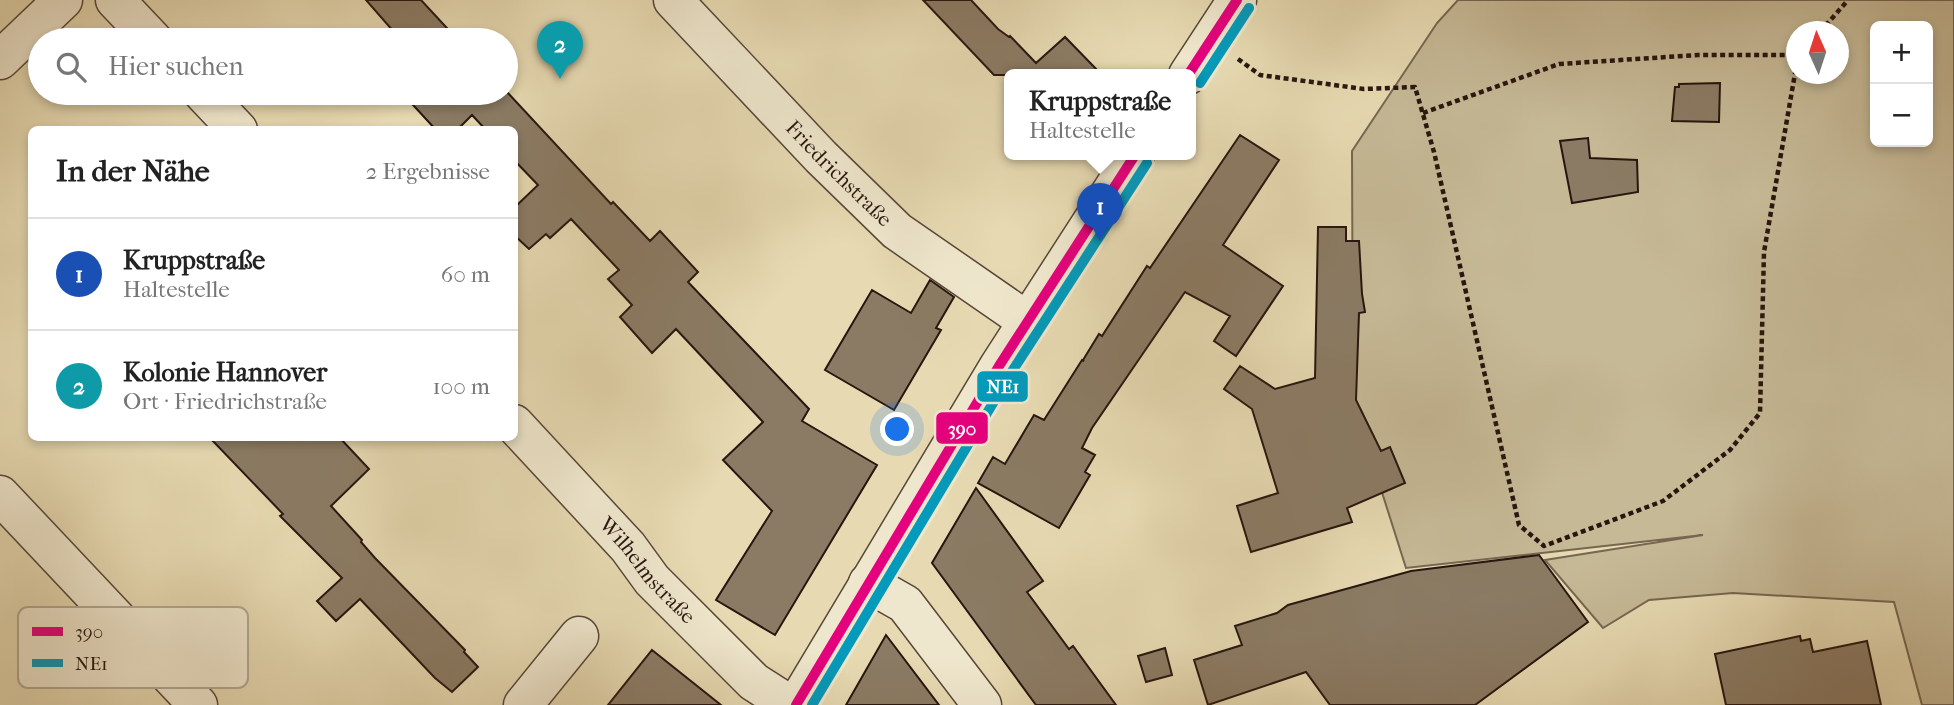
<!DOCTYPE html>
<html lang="de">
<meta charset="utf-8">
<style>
body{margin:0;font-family:"IM FELL French Canon",serif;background:#f6f6f6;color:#222}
.controls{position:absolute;right:21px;top:21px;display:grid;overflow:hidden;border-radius:10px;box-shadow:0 4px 10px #0003}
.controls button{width:63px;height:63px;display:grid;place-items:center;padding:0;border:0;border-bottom:2px solid #e0e0e0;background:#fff;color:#222;font:35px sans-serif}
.compass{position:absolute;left:1786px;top:21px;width:63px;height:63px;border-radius:50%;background:#fff;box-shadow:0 4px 10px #0003;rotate:357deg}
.you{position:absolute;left:898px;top:430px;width:24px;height:24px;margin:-18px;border:5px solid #fff;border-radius:50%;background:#1a73e8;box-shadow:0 0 0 10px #1a73e833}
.badge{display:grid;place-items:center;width:46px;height:46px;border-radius:50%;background:#8f2418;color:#fff;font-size:23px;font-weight:700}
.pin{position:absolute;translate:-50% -58px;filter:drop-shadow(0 2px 4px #0008)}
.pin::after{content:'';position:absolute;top:37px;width:24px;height:21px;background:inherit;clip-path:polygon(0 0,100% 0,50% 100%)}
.popup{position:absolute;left:1004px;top:69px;width:192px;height:91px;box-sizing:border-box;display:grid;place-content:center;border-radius:10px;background:#fff;filter:drop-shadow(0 2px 5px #0005);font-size:23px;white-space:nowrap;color:#767676}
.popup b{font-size:26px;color:#222}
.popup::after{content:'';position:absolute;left:50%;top:100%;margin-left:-14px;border:14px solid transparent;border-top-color:#fff}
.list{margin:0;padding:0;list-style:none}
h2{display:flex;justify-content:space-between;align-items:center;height:91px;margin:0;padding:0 28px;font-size:30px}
h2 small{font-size:23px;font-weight:400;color:#767676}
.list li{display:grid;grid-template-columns:46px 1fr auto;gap:21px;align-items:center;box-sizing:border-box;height:112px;padding:0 28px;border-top:2px solid #e0e0e0}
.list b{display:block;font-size:26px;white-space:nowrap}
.list p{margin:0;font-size:23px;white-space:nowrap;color:#767676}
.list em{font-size:23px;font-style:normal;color:#767676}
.icon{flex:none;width:38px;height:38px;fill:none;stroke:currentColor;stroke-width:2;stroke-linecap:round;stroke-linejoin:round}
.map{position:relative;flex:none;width:1954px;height:705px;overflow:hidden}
.search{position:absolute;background:#fff;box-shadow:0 4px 10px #0003;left:28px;top:28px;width:490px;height:77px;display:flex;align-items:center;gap:18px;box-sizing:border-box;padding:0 24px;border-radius:38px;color:#767676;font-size:26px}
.panel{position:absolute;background:#fff;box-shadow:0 4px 10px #0003;left:28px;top:126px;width:490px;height:315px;border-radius:10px}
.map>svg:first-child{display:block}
.green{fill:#c6b996;stroke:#766752;stroke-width:2;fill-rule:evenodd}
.building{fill:#8b7b64;stroke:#27150f;stroke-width:2}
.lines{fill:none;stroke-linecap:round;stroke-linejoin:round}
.minor-casing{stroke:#574638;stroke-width:41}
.path{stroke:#27150f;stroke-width:4.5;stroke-dasharray:5 3.5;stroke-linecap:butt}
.minor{stroke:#efe7cd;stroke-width:38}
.bus-1-casing{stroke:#efe7cd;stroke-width:16}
.bus-2-casing{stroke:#efe7cd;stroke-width:16}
.bus-1{stroke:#e5007d;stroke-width:10}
.bus-2{stroke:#049abb;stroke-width:10}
.labels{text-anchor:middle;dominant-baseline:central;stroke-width:7;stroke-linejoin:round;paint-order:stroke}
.street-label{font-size:21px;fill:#27150f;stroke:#efe7cd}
.key{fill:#efe7cd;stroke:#b3a894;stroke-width:2}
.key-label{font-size:19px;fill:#27150f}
.line-badge{stroke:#efe7cd;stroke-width:2.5}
.badge-label{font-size:19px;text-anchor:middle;font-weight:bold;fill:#fff}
</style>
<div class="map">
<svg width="1954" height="705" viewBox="0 0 1954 705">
<rect width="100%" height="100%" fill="#e7dab2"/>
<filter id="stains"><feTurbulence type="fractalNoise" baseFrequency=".00286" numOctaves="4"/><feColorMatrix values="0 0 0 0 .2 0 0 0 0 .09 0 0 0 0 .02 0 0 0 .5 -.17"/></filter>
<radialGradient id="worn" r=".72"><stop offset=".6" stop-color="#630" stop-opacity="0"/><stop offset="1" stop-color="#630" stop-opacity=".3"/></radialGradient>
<path class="green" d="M 1458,0 L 1954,0 L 1954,705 L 1922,705 L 1894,602 L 1733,593 L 1649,600 L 1603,628 L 1545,560 L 1703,535 L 1406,568 L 1353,401 L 1352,151 L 1437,23 ZM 1875,26 L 1928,26 L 1928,142 L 1875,142 ZM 1797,32 L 1839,32 L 1839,74 L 1797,74 Z"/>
<path class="building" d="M 366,0 L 421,0 L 458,40 L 401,40 Z
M 923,0 L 971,0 L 998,29 L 1009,37 L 1010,36 L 1036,63 L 1065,37 L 1102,75 L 994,75 Z
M 1720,83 L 1719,122 L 1672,121 L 1675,87 L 1679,87 L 1679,84 Z
M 402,93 L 508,93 L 611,204 L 613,202 L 650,241 L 660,231 L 698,272 L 688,282 L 809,409 L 802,421 L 877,465 L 775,635 L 716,600 L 772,511 L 723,460 L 763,422 L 676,329 L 652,353 L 620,317 L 632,305 L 608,279 L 619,270 L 571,219 L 550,238 L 546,234 L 529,249 L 514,235 L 514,208 L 538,185 L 514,160 L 514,130 L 486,130 L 472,115 L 457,130 L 436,130 Z
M 1240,135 L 1279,160 L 1223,245 L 1283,286 L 1236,356 L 1214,341 L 1230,316 L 1185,292 L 1092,428 L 1082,448 L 1095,455 L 1085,472 L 1090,475 L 1059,528 L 978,483 L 993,457 L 1005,464 L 1034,415 L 1044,420 L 1082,360 L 1084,361 L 1083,360 L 1099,334 L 1102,336 L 1147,266 L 1150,268 Z
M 1588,138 L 1590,158 L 1637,160 L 1638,192 L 1572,203 L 1560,141 Z
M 1318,227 L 1346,227 L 1346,241 L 1359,241 L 1362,294 L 1365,312 L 1359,313 L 1356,400 L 1381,451 L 1390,447 L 1405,483 L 1347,508 L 1352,522 L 1251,552 L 1237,506 L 1278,493 L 1252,409 L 1224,389 L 1240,366 L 1275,389 L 1315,378 Z
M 930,280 L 954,297 L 936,328 L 941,330 L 894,410 L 825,370 L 872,290 L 911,313 Z
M 210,438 L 340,438 L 369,469 L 331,506 L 362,540 L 361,542 L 375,558 L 465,650 L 464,652 L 478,667 L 452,692 L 435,678 L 360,599 L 336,621 L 317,601 L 342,578 L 280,516 L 283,514 Z
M 976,488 L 1043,581 L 1027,592 L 1069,649 L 1073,646 L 1116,705 L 1036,705 L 932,563 Z
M 1539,555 L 1588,622 L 1475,705 L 1330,705 L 1306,672 L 1208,705 L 1194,660 L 1242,645 L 1235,626 L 1277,613 L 1288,605 L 1411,571 Z
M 886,635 L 939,705 L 846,705 Z
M 1800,636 L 1801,641 L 1810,639 L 1813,652 L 1867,641 L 1881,705 L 1726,705 L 1715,654 Z
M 1165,648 L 1172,675 L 1146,682 L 1138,656 Z
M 652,650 L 721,705 L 608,705 Z"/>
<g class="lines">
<defs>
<g id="minor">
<path d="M 115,0 L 153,40"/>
<path id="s1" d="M 673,0 L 821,157 L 897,231 L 1027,321"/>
<path d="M 0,60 L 63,0"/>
<path d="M 1188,75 L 1237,0"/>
<path d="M 203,93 L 238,130"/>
<path id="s2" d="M 514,424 L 628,547 L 652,580 L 754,682 L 790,705"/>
<path d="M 0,495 L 198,705"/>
<path d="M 868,583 L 905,604 L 982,705"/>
<path d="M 523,705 L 579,636"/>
<path d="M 796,705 L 999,366 L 1135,155"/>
</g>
</defs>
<use href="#minor" class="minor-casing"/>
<path class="path" d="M 1820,32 L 1848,0
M 1238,59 L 1260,75 L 1364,89 L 1415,87 L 1434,152 L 1519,525 L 1544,546 L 1663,501 L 1730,450 L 1760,413 L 1764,252 L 1797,62
M 1423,113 L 1559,64 L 1698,55 L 1797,55"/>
<use href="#minor" class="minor"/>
<defs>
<path id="bus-1" d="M 1188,75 L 1237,0
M 796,705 L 999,366 L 1135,155"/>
<path id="bus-2" d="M 1200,83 L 1249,8
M 812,705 L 1011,373 L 1147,163"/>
</defs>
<use href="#bus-1" class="bus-1-casing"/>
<use href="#bus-2" class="bus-2-casing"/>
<use href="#bus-1" class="bus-1"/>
<use href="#bus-2" class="bus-2"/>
</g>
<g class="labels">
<g class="street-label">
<text stroke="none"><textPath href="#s1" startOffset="240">Friedrichstraße</textPath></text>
<text stroke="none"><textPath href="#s2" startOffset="198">Wilhelmstraße</textPath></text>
</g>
</g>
<rect x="18" y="607" width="230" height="81" rx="10" class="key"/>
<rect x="32" y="627" width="31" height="9" fill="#e5007d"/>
<rect x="32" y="659" width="31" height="8" fill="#049abb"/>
<g class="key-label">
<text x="75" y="638">390</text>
<text x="75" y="670">NE1</text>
</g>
<g class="line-badge">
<rect x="976" y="370" width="53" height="33" rx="7" fill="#049abb"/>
<rect x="935" y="411" width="54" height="34" rx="7" fill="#e5007d"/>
</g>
<g class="badge-label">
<text x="1003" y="393">NE1</text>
<text x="962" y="435">390</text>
</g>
<rect width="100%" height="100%" filter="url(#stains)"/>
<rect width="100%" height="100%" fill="url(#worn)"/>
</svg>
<div class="controls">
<button>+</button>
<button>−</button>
</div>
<svg class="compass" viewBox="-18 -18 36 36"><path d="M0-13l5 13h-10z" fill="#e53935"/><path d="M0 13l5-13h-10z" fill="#767676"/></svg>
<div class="you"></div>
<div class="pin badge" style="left:1100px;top:241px;background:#1a4fb4">1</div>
<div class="popup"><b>Kruppstraße</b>Haltestelle</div>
<div class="pin badge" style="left:560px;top:79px;background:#0f9aa8">2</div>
<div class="search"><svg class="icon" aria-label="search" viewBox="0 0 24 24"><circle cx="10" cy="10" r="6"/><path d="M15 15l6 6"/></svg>Hier suchen</div>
<section class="panel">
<h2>In der Nähe<small>2 Ergebnisse</small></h2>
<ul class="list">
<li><span class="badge" style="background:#1a4fb4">1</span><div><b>Kruppstraße</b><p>Haltestelle</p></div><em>60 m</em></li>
<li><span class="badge" style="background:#0f9aa8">2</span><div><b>Kolonie Hannover</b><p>Ort · Friedrichstraße</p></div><em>100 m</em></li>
</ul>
</section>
</div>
